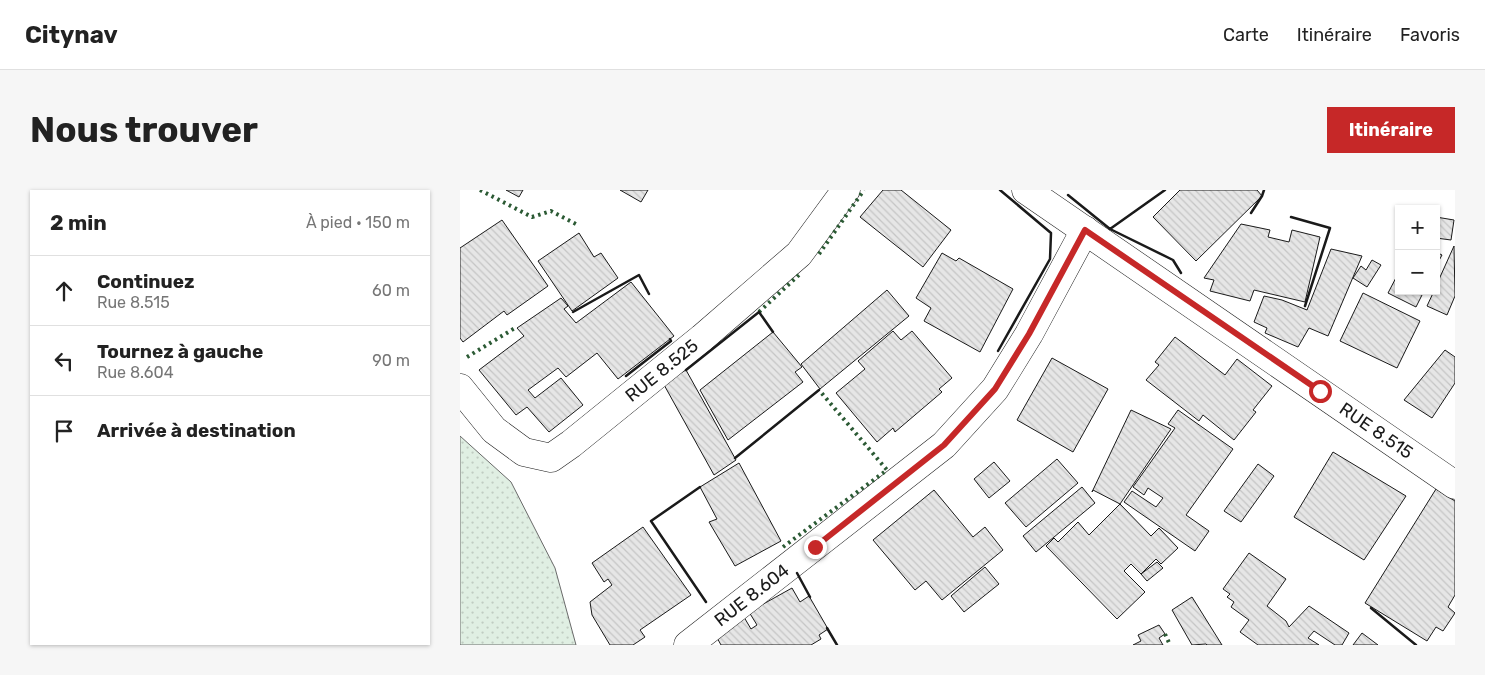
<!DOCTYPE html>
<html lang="fr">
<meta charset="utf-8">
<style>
body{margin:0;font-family:Rubik,sans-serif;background:#f6f6f6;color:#222}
.controls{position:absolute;right:15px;top:15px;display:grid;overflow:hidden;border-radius:0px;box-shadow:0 1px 4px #0004}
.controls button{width:45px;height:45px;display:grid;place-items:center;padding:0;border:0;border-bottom:1px solid #e0e0e0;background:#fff;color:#222;font:25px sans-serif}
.stop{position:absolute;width:15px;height:15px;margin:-11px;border:4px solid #c62828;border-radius:50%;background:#fff}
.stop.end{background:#c62828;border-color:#fff;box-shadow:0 1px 5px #0008}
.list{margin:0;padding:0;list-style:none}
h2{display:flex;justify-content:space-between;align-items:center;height:65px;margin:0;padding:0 20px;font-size:21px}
h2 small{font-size:16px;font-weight:400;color:#767676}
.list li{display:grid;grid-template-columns:32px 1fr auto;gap:15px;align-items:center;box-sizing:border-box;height:70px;padding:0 20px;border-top:1px solid #e0e0e0}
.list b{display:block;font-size:19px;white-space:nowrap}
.list p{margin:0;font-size:16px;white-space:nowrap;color:#767676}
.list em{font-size:16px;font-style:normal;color:#767676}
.icon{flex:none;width:28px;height:28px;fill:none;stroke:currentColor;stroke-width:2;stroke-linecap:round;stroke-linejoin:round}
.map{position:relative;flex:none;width:995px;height:455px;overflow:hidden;border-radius:0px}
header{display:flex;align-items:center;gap:30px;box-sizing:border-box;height:70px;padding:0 25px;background:#fff;border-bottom:1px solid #e0e0e0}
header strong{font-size:24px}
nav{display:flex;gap:28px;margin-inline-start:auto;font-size:18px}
.intro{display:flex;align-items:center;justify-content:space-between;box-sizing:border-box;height:120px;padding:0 30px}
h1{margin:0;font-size:35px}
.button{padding:12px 22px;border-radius:0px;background:#c62828;color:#fff;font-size:18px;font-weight:700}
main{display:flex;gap:30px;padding:0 30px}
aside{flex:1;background:#fff;border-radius:0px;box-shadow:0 1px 4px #0004}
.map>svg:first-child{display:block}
.grass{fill:url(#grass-dots);stroke:#6a6a6a}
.building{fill:url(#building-back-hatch);stroke:#1a1a1a}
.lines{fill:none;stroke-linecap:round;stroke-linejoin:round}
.minor-casing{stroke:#1a1a1a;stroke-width:29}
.minor{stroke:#fff;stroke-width:28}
.hedge{stroke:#2b5a34;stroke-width:4;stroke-dasharray:2.5 4;stroke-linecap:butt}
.wall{stroke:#1a1a1a;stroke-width:2.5}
.route{stroke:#c62828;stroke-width:6}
.labels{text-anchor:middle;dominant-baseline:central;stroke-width:4;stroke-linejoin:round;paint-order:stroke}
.street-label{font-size:18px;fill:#1a1a1a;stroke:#fff}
</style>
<header>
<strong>Citynav</strong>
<nav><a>Carte</a><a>Itinéraire</a><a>Favoris</a></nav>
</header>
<div class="intro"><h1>Nous trouver</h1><a class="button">Itinéraire</a></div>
<main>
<aside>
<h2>2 min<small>À pied · 150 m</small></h2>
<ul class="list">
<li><svg class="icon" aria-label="ahead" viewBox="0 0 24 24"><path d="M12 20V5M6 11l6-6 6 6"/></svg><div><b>Continuez</b><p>Rue 8.515</p></div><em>60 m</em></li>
<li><svg class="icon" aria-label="left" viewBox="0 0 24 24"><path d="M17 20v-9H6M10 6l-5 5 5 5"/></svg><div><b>Tournez à gauche</b><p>Rue 8.604</p></div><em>90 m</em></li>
<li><svg class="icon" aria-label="arrive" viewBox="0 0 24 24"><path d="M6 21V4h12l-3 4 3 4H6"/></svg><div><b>Arrivée à destination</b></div></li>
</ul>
</aside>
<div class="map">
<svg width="995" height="455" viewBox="0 0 995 455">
<defs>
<pattern id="grass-dots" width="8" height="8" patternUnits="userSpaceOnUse" patternTransform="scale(1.25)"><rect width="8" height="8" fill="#e0efe3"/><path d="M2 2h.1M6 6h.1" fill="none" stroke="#c0ccc2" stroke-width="1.8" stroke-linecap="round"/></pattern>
<pattern id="building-back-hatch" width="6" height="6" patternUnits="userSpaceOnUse" patternTransform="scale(1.25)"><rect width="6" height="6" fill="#e6e6e6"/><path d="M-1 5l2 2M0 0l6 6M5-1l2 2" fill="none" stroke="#c5c5c5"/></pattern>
</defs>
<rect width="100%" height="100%" fill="#fff"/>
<path class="grass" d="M 0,246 L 51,292 L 95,378 L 116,455 L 0,455 Z"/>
<path class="building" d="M 46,0 L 63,0 L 59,7 Z
M 160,0 L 188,0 L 181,12 Z
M 423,0 L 441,0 L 491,40 L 463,77 L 400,27 Z
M 720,0 L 797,0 L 802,6 L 736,71 L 693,27 Z
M 976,27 L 994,30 L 991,50 L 976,48 Z
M 42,30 L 88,96 L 47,125 L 44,121 L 3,152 L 0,148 L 0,58 Z
M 781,34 L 810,40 L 808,47 L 829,52 L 832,40 L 860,47 L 845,112 L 794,100 L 790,111 L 750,101 L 754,90 L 744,88 Z
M 119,43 L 134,67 L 141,63 L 158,88 L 112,121 L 78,71 Z
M 994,56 L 995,106 L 987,125 L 967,116 L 974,101 L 976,101 L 976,96 Z
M 871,59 L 902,66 L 868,146 L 849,138 L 838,157 L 805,143 L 807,138 L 794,132 L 804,106 L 822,110 L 847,120 Z
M 976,62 L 982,65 L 976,76 Z
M 482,63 L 496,71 L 499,68 L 553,99 L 520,162 L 464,131 L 471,118 L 456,108 Z
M 912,70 L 921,75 L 907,97 L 893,88 L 901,76 L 906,80 Z
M 939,82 L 939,101 L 964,101 L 956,117 L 928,103 Z
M 171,92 L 214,146 L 158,189 L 137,163 L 106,187 L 98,178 L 68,200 L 75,208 L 101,188 L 123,215 L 89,242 L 67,217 L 56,225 L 19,180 L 64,146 L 57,138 L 101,108 L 108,116 L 104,119 L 116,133 Z
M 427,100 L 449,126 L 360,199 L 341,174 Z
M 903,103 L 960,131 L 937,178 L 880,151 Z
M 433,141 L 441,150 L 452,141 L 492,188 L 479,199 L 482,202 L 435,242 L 433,238 L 417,252 L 376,203 L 405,179 L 398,171 Z
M 313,142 L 342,177 L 335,182 L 343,192 L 268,250 L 240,200 Z
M 715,147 L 765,185 L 777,169 L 812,196 L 793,220 L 796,222 L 774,250 L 743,225 L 739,231 L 686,190 L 699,175 L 695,172 Z
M 985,160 L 995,167 L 995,193 L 972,228 L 944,210 Z
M 592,168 L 648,199 L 613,262 L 557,230 Z
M 226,180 L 276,270 L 254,285 L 203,193 Z
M 671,220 L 711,239 L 660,314 L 633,300 L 632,302 Z
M 718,220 L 773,259 L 726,325 L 749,341 L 735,361 L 664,312 L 672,301 L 696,317 L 703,308 L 688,298 L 684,305 L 673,297 L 715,238 L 708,234 Z
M 873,262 L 946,306 L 904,370 L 834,327 Z
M 597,269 L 618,293 L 566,337 L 545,313 Z
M 534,272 L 550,291 L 529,308 L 514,289 Z
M 279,273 L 321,351 L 275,376 L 249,332 L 257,329 L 240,297 Z
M 798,274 L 814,286 L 781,332 L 764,321 Z
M 622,297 L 635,313 L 576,362 L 563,346 Z
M 976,299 L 995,311 L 995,405 L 988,417 L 995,423 L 983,441 L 976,437 L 967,451 L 905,413 Z
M 474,300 L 513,347 L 525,337 L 543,360 L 482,410 L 466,391 L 455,400 L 413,350 Z
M 660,314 L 691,346 L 699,338 L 718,358 L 701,374 L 696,369 L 681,384 L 671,374 L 664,381 L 685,402 L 657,429 L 586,356 L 594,348 L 598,352 L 618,332 L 629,345 Z
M 183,337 L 231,405 L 180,440 L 185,447 L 173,455 L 150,455 L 132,425 L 130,412 L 152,395 L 148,389 L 144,392 L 132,373 Z
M 789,363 L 826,389 L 807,416 L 826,431 L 829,437 L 849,416 L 889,443 L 882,455 L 875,455 L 854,441 L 848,448 L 859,455 L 798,455 L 780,442 L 789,430 L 771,417 L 774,412 L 767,407 L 770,404 L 763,399 Z
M 697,372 L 703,378 L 687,391 L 681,384 Z
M 525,377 L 539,394 L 504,422 L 491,406 Z
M 332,398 L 340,412 L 349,406 L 368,439 L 359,445 L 361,449 L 351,455 L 261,455 L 255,444 L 281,422 L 291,439 L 297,435 L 289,422 Z
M 732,407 L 762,455 L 747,455 L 746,454 L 732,455 L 712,420 Z
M 699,435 L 705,444 L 699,448 L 703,455 L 673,455 L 681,451 L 678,445 Z
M 902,443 L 918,455 L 893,455 Z"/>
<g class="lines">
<defs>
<g id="minor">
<path id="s1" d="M 566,0 L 995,295"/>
<path id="s2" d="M 0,198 L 34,240 L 64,262 L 91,268 L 111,254 L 242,148 L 339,64 L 386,0"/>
<path id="s3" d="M 228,455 L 484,255 L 535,199 L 569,144 L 625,40"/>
</g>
</defs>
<use href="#minor" class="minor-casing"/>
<use href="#minor" class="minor"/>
<path class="hedge" d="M 20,0 L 72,27 L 91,21 L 116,34
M 359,64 L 404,0
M 299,122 L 341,83
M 7,167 L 55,138
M 323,357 L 427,280 L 359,200
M 705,444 L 710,455"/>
<path class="wall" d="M 608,5 L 650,39 L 713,70 L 721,83
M 791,23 L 802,6 L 804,0
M 831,27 L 870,38 L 845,116
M 650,39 L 705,0
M 113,122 L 179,85 L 189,104
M 538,161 L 590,69 L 591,43 L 540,0
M 226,180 L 299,122 L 313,142
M 166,186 L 211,151 L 210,149
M 275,268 L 359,200
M 240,297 L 191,331 L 246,412
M 337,383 L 350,407
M 911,418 L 956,455
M 367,438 L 377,455"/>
</g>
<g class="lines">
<path class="route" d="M 355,357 L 484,255 L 535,199 L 569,144 L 625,40 L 860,201"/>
</g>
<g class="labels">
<g class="street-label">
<text stroke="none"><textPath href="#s2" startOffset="260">RUE 8.525</textPath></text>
<text stroke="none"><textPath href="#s1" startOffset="425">RUE 8.515</textPath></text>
<text stroke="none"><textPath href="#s3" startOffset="81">RUE 8.604</textPath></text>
</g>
</g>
</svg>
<div class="controls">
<button>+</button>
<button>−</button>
</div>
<div class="stop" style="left:860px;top:201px"></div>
<div class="stop end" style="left:355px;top:357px"></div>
</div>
</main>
